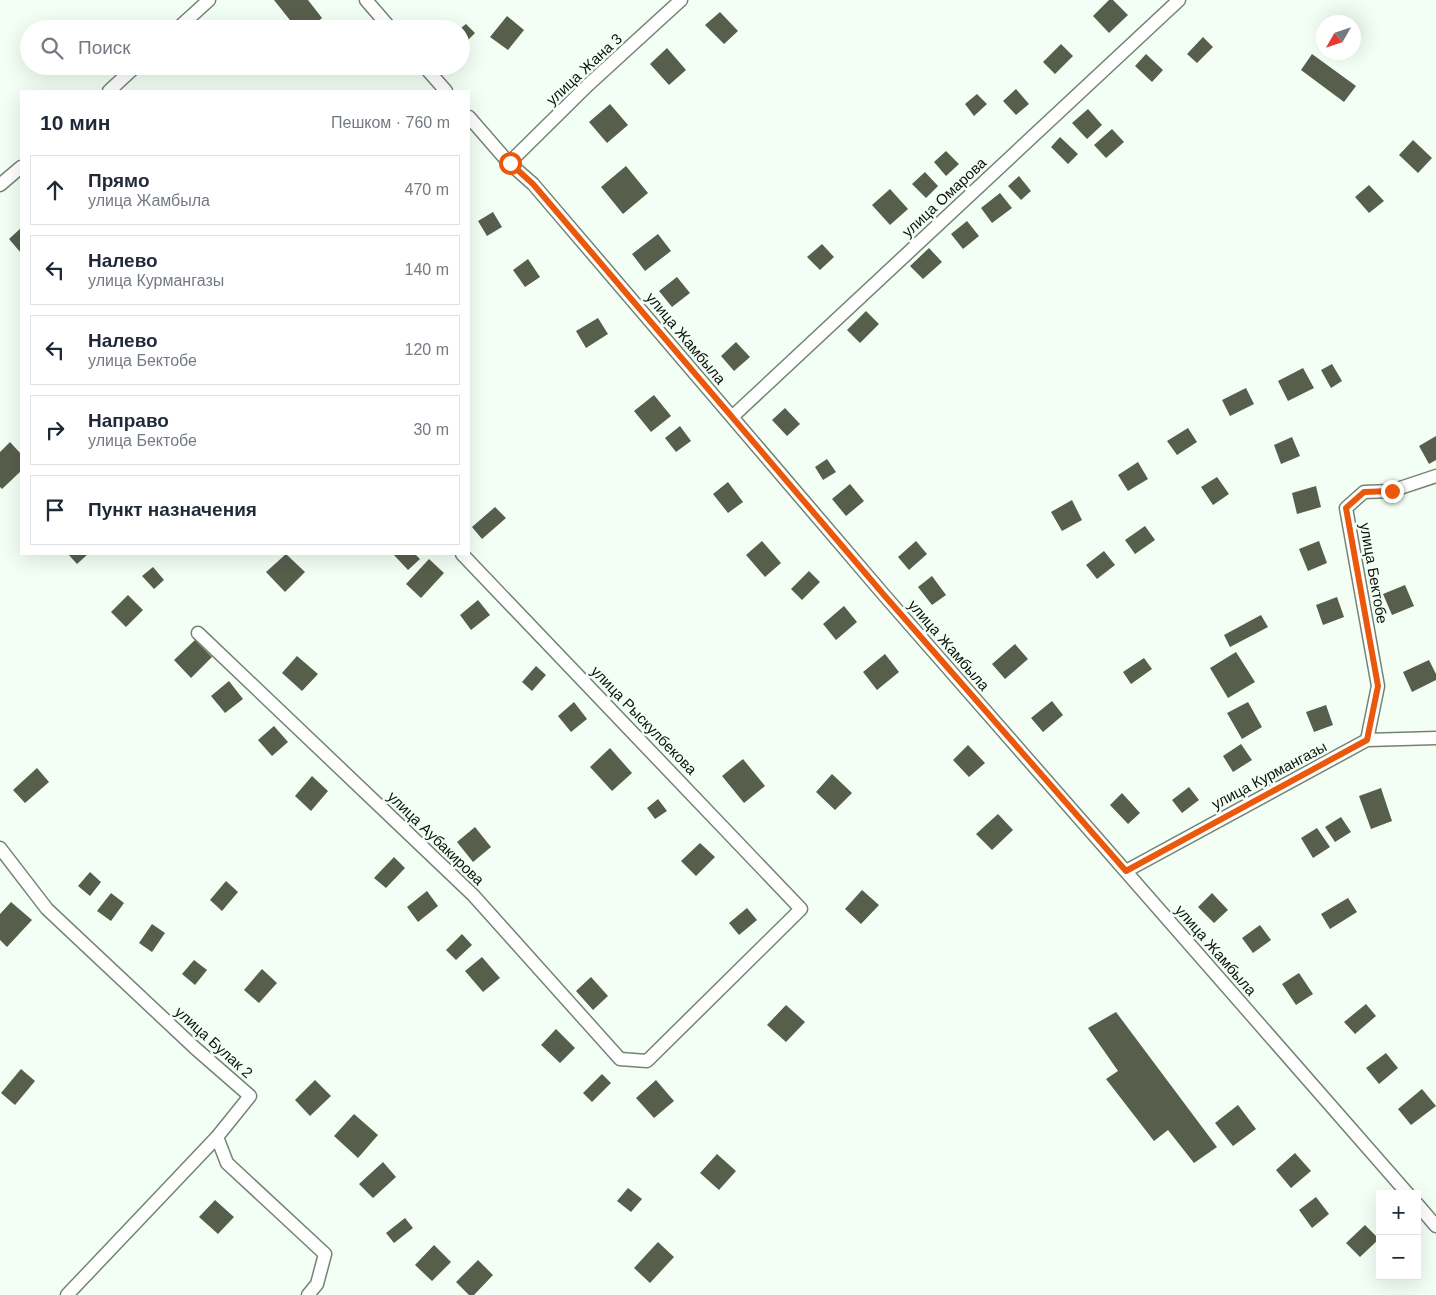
<!DOCTYPE html>
<html lang="ru">
<meta charset="utf-8">
<style>
body{margin:0;font-family:Arial,sans-serif;background:#f2f2f3;color:#1f2937}
.controls{position:absolute;right:15px;bottom:15px;display:grid;overflow:hidden;border-radius:0px;box-shadow:0 5px 20px #0002}
.controls button{width:45px;height:45px;display:grid;place-items:center;padding:0;border:0;border-bottom:1px solid #e0e1e3;background:#fff;color:#1f2937;font:25px sans-serif}
.compass{position:absolute;left:1316px;top:15px;width:45px;height:45px;border-radius:50%;background:#fff;box-shadow:0 5px 20px #0002;rotate:231deg}
.stop{position:absolute;width:15px;height:15px;margin:-11px;border:4px solid #ea580c;border-radius:50%;background:#fff}
.stop.end{background:#ea580c;border-color:#fff;box-shadow:0 1px 5px #0008}
.list{margin:0;padding:0;list-style:none}
h2{display:flex;justify-content:space-between;align-items:center;height:65px;margin:0;padding:0 20px;font-size:21px}
h2 small{font-size:16px;font-weight:400;color:#747a83}
.list li{display:grid;grid-template-columns:32px 1fr auto;gap:15px;align-items:center;box-sizing:border-box;height:70px;margin:0 10px 10px;padding:0 10px;border:1px solid #e0e1e3;border-radius:0px}
.list b{display:block;font-size:19px;white-space:nowrap}
.list p{margin:0;font-size:16px;white-space:nowrap;color:#747a83}
.list em{font-size:16px;font-style:normal;color:#747a83}
.icon{flex:none;width:28px;height:28px;fill:none;stroke:currentColor;stroke-width:2;stroke-linecap:round;stroke-linejoin:round}
.map{position:relative;flex:none;width:1436px;height:1295px;overflow:hidden}
.search{position:absolute;background:#fff;box-shadow:0 5px 20px #0002;left:20px;top:20px;width:450px;height:55px;display:flex;align-items:center;gap:12px;box-sizing:border-box;padding:0 18px;border-radius:28px;color:#747a83;font-size:19px}
.panel{position:absolute;background:#fff;box-shadow:0 5px 20px #0002;left:20px;top:90px;width:450px;height:465px;border-radius:0px}
.map>svg:first-child{display:block}
.building{fill:#575e4c}
.lines{fill:none;stroke-linecap:round;stroke-linejoin:round}
.street-casing{stroke:#738475;stroke-width:15}
.street{stroke:#fff;stroke-width:12}
.route{stroke:#ea580c;stroke-width:6}
.labels{text-anchor:middle;dominant-baseline:central;stroke-width:5;stroke-linejoin:round;paint-order:stroke}
.street-label{font-size:15px;fill:#0c120d;stroke:#f3fff4}
</style>
<div class="map">
<svg width="1436" height="1295" viewBox="0 0 1436 1295">
<rect width="100%" height="100%" fill="#f3fff4"/>
<path class="building" d="M 274,0 L 308,0 L 322,18 L 309,29 L 297,29 Z
M 1109,0 L 1113,0 L 1128,15 L 1109,33 L 1093,16 Z
M 720,12 L 738,31 L 724,44 L 705,25 Z
M 507,16 L 524,30 L 508,50 L 490,37 Z
M 466,24 L 475,33 L 461,47 L 461,28 Z
M 1203,37 L 1213,47 L 1197,63 L 1187,54 Z
M 1061,44 L 1073,56 L 1055,74 L 1043,62 Z
M 667,48 L 686,70 L 669,85 L 650,64 Z
M 1146,54 L 1163,70 L 1152,82 L 1135,66 Z
M 1312,54 L 1356,86 L 1344,102 L 1301,70 Z
M 193,66 L 212,66 L 200,75 Z
M 1016,89 L 1029,104 L 1016,115 L 1003,101 Z
M 977,94 L 987,104 L 974,116 L 965,104 Z
M 610,104 L 628,125 L 607,143 L 589,122 Z
M 1088,109 L 1102,125 L 1087,139 L 1072,123 Z
M 1112,129 L 1124,142 L 1106,158 L 1094,145 Z
M 1060,137 L 1078,154 L 1068,164 L 1051,147 Z
M 1413,140 L 1432,158 L 1418,173 L 1399,155 Z
M 946,151 L 959,164 L 946,176 L 934,162 Z
M 626,166 L 648,193 L 623,214 L 601,187 Z
M 925,172 L 938,186 L 926,198 L 912,184 Z
M 1019,176 L 1031,191 L 1021,200 L 1008,186 Z
M 1369,185 L 1384,201 L 1369,213 L 1355,197 Z
M 890,189 L 908,209 L 890,225 L 872,205 Z
M 1000,193 L 1012,208 L 992,223 L 981,208 Z
M 493,212 L 502,227 L 487,236 L 478,221 Z
M 967,221 L 979,236 L 963,249 L 951,234 Z
M 21,228 L 21,253 L 9,239 Z
M 658,234 L 671,251 L 645,271 L 632,254 Z
M 822,244 L 834,257 L 820,270 L 807,257 Z
M 929,248 L 942,262 L 923,279 L 910,266 Z
M 528,259 L 540,277 L 525,287 L 513,270 Z
M 677,277 L 690,293 L 672,307 L 659,291 Z
M 866,311 L 879,324 L 860,343 L 847,330 Z
M 598,318 L 608,334 L 586,348 L 576,331 Z
M 736,342 L 750,357 L 734,371 L 721,356 Z
M 1332,364 L 1342,381 L 1331,388 L 1321,370 Z
M 1303,368 L 1314,388 L 1288,401 L 1278,381 Z
M 1246,388 L 1254,404 L 1230,416 L 1222,400 Z
M 654,395 L 671,416 L 651,432 L 634,411 Z
M 785,408 L 800,424 L 787,436 L 772,420 Z
M 680,426 L 691,441 L 676,452 L 665,438 Z
M 1188,428 L 1197,442 L 1177,455 L 1167,441 Z
M 1436,436 L 1436,460 L 1429,464 L 1419,446 Z
M 1292,437 L 1300,456 L 1281,464 L 1274,445 Z
M 10,442 L 21,454 L 21,471 L 2,489 L 0,487 L 0,452 Z
M 827,459 L 836,472 L 823,480 L 815,467 Z
M 1138,462 L 1148,479 L 1128,491 L 1118,475 Z
M 1217,477 L 1229,494 L 1213,505 L 1201,487 Z
M 728,482 L 743,502 L 728,513 L 713,494 Z
M 850,484 L 864,501 L 846,516 L 832,499 Z
M 1316,486 L 1321,507 L 1297,514 L 1292,493 Z
M 1072,500 L 1082,520 L 1062,531 L 1051,512 Z
M 495,507 L 506,518 L 482,539 L 472,527 Z
M 1145,526 L 1155,540 L 1135,554 L 1125,540 Z
M 762,541 L 781,563 L 765,577 L 746,555 Z
M 916,541 L 927,554 L 909,570 L 898,557 Z
M 1319,541 L 1327,563 L 1308,571 L 1299,549 Z
M 1104,551 L 1115,565 L 1097,579 L 1086,565 Z
M 68,554 L 88,554 L 77,564 Z
M 286,554 L 305,572 L 285,592 L 266,572 Z
M 393,554 L 415,554 L 420,559 L 408,570 Z
M 429,559 L 444,573 L 421,598 L 406,584 Z
M 153,567 L 164,580 L 154,589 L 142,576 Z
M 809,571 L 820,582 L 802,600 L 791,589 Z
M 932,576 L 946,595 L 932,605 L 918,587 Z
M 1405,585 L 1414,606 L 1392,615 L 1383,594 Z
M 128,595 L 143,610 L 126,627 L 111,612 Z
M 1337,597 L 1344,617 L 1323,625 L 1316,605 Z
M 478,600 L 490,615 L 471,630 L 460,615 Z
M 844,606 L 857,622 L 836,640 L 823,624 Z
M 1261,615 L 1268,627 L 1230,647 L 1224,635 Z
M 195,640 L 212,657 L 191,678 L 174,660 Z
M 1015,644 L 1028,659 L 1005,679 L 992,664 Z
M 1236,652 L 1255,682 L 1228,698 L 1210,668 Z
M 885,654 L 899,672 L 877,690 L 863,672 Z
M 297,656 L 318,674 L 302,691 L 282,673 Z
M 1144,658 L 1152,669 L 1131,684 L 1123,672 Z
M 1429,660 L 1436,674 L 1436,680 L 1412,692 L 1403,672 Z
M 536,666 L 546,675 L 532,691 L 522,682 Z
M 229,681 L 243,699 L 225,713 L 211,696 Z
M 1052,701 L 1063,715 L 1043,732 L 1031,718 Z
M 574,702 L 587,719 L 571,732 L 558,716 Z
M 1248,702 L 1262,727 L 1242,739 L 1227,713 Z
M 1326,705 L 1333,725 L 1314,732 L 1306,712 Z
M 274,726 L 288,742 L 272,756 L 258,740 Z
M 1241,744 L 1252,760 L 1233,772 L 1223,756 Z
M 968,745 L 985,763 L 969,777 L 953,760 Z
M 610,748 L 632,773 L 612,791 L 590,767 Z
M 743,759 L 765,786 L 744,803 L 722,776 Z
M 37,768 L 49,782 L 25,803 L 13,790 Z
M 832,774 L 852,793 L 835,810 L 816,792 Z
M 312,776 L 328,791 L 311,811 L 295,796 Z
M 1189,787 L 1199,800 L 1182,813 L 1172,800 Z
M 1381,788 L 1392,821 L 1371,829 L 1359,796 Z
M 1122,793 L 1140,813 L 1128,824 L 1110,805 Z
M 658,799 L 667,811 L 655,819 L 647,808 Z
M 998,814 L 1013,830 L 992,850 L 976,834 Z
M 1341,817 L 1351,832 L 1335,842 L 1325,827 Z
M 475,827 L 491,847 L 473,862 L 457,842 Z
M 1317,828 L 1330,847 L 1313,858 L 1301,838 Z
M 700,843 L 715,857 L 696,876 L 681,861 Z
M 394,857 L 405,868 L 386,888 L 374,878 Z
M 90,872 L 101,882 L 90,896 L 78,886 Z
M 226,881 L 238,892 L 222,911 L 210,900 Z
M 862,890 L 879,905 L 861,924 L 845,909 Z
M 427,891 L 438,906 L 418,922 L 407,907 Z
M 111,893 L 124,903 L 111,921 L 97,911 Z
M 1212,893 L 1228,910 L 1214,923 L 1198,907 Z
M 1348,898 L 1357,912 L 1330,929 L 1321,914 Z
M 11,902 L 32,920 L 7,947 L 0,940 L 0,914 Z
M 747,908 L 757,920 L 739,935 L 729,923 Z
M 152,924 L 165,933 L 152,952 L 139,943 Z
M 1260,925 L 1271,940 L 1253,953 L 1242,938 Z
M 462,934 L 472,945 L 456,960 L 446,950 Z
M 482,957 L 500,978 L 483,992 L 465,971 Z
M 194,960 L 207,970 L 195,985 L 182,974 Z
M 262,969 L 277,983 L 259,1003 L 244,990 Z
M 1299,973 L 1313,994 L 1296,1005 L 1282,984 Z
M 591,977 L 608,996 L 593,1010 L 576,991 Z
M 1366,1004 L 1376,1016 L 1355,1034 L 1344,1022 Z
M 786,1005 L 805,1022 L 786,1042 L 767,1025 Z
M 1116,1012 L 1217,1147 L 1194,1163 L 1168,1130 L 1154,1141 L 1106,1079 L 1118,1071 L 1088,1028 Z
M 556,1029 L 575,1048 L 560,1063 L 541,1045 Z
M 1386,1053 L 1398,1068 L 1379,1084 L 1366,1068 Z
M 21,1069 L 35,1081 L 15,1105 L 1,1093 Z
M 602,1074 L 611,1083 L 592,1102 L 583,1093 Z
M 315,1080 L 331,1096 L 310,1116 L 295,1100 Z
M 656,1080 L 674,1101 L 654,1118 L 636,1098 Z
M 1422,1089 L 1436,1106 L 1411,1125 L 1398,1109 Z
M 1238,1105 L 1256,1129 L 1233,1146 L 1215,1123 Z
M 354,1114 L 378,1135 L 358,1158 L 334,1136 Z
M 1295,1153 L 1311,1171 L 1291,1188 L 1276,1170 Z
M 717,1154 L 736,1171 L 719,1190 L 700,1173 Z
M 383,1162 L 396,1177 L 373,1198 L 359,1184 Z
M 628,1188 L 642,1199 L 631,1212 L 617,1201 Z
M 1316,1197 L 1329,1214 L 1312,1228 L 1299,1210 Z
M 215,1200 L 234,1217 L 218,1234 L 199,1217 Z
M 405,1218 L 413,1228 L 394,1243 L 386,1233 Z
M 1365,1225 L 1379,1239 L 1360,1257 L 1346,1243 Z
M 658,1242 L 674,1257 L 650,1283 L 634,1268 Z
M 434,1245 L 451,1262 L 432,1281 L 415,1265 Z
M 478,1260 L 493,1275 L 474,1295 L 469,1295 L 456,1282 Z"/>
<g class="lines">
<defs>
<path id="street" d="M 366,0 L 391,29
M 177,29 L 209,0
M 424,66 L 446,91
M 109,91 L 136,66
M 469,117 L 509,163 L 533,184 L 884,595 L 1408,1194
M 509,163 L 588,85 L 681,0
M 0,185 L 21,167
M 732,417 L 1179,0
M 198,633 L 473,895 L 620,1059 L 647,1061 L 801,909 L 462,554
M 1367,740 L 1378,686 L 1346,508 L 1364,492 L 1391,491 L 1436,476
M 0,848 L 47,909 L 195,1048 L 250,1096 L 217,1137 L 227,1163 L 325,1254 L 317,1284 L 308,1295
M 1126,871 L 1367,740 L 1436,738
M 1417,1204 L 1436,1226
M 67,1295 L 217,1137"/>
</defs>
<use href="#street" class="street-casing"/>
<use href="#street" class="street"/>
</g>
<g class="lines">
<path class="route" d="M 510,163 L 533,184 L 884,595 L 1126,871 L 1367,740 L 1378,686 L 1346,508 L 1364,492 L 1392,491"/>
</g>
<g class="labels">
<g class="street-label">
<text transform="translate(584 69) rotate(-43)">улица Жана 3</text>
<text transform="translate(944 197) rotate(-43)">улица Омарова</text>
<text transform="translate(686 338) rotate(50)">улица Жамбыла</text>
<text transform="translate(1374 573) rotate(80)">улица Бектобе</text>
<text transform="translate(949 645) rotate(49)">улица Жамбыла</text>
<text transform="translate(644 720) rotate(46)">улица Рыскулбекова</text>
<text transform="translate(1269 775) rotate(-28)">улица Курмангазы</text>
<text transform="translate(436 838) rotate(44)">улица Аубакирова</text>
<text transform="translate(1216 950) rotate(49)">улица Жамбыла</text>
<text transform="translate(214 1042) rotate(42)">улица Булак 2</text>
</g>
</g>
</svg>
<div class="controls">
<button>+</button>
<button>−</button>
</div>
<svg class="compass" viewBox="-18 -18 36 36"><path d="M0-13l5 13h-10z" fill="#e53935"/><path d="M0 13l5-13h-10z" fill="#747a83"/></svg>
<div class="stop" style="left:510px;top:163px"></div>
<div class="stop end" style="left:1392px;top:491px"></div>
<div class="search"><svg class="icon" aria-label="search" viewBox="0 0 24 24"><circle cx="10" cy="10" r="6"/><path d="M15 15l6 6"/></svg>Поиск</div>
<section class="panel">
<h2>10 мин<small>Пешком · 760 m</small></h2>
<ul class="list">
<li><svg class="icon" aria-label="ahead" viewBox="0 0 24 24"><path d="M12 20V5M6 11l6-6 6 6"/></svg><div><b>Прямо</b><p>улица Жамбыла</p></div><em>470 m</em></li>
<li><svg class="icon" aria-label="left" viewBox="0 0 24 24"><path d="M17 20v-9H6M10 6l-5 5 5 5"/></svg><div><b>Налево</b><p>улица Курмангазы</p></div><em>140 m</em></li>
<li><svg class="icon" aria-label="left" viewBox="0 0 24 24"><path d="M17 20v-9H6M10 6l-5 5 5 5"/></svg><div><b>Налево</b><p>улица Бектобе</p></div><em>120 m</em></li>
<li><svg class="icon" aria-label="right" viewBox="0 0 24 24"><path d="M7 20v-9h11M14 6l5 5-5 5"/></svg><div><b>Направо</b><p>улица Бектобе</p></div><em>30 m</em></li>
<li><svg class="icon" aria-label="arrive" viewBox="0 0 24 24"><path d="M6 21V4h12l-3 4 3 4H6"/></svg><div><b>Пункт назначения</b></div></li>
</ul>
</section>
</div>
